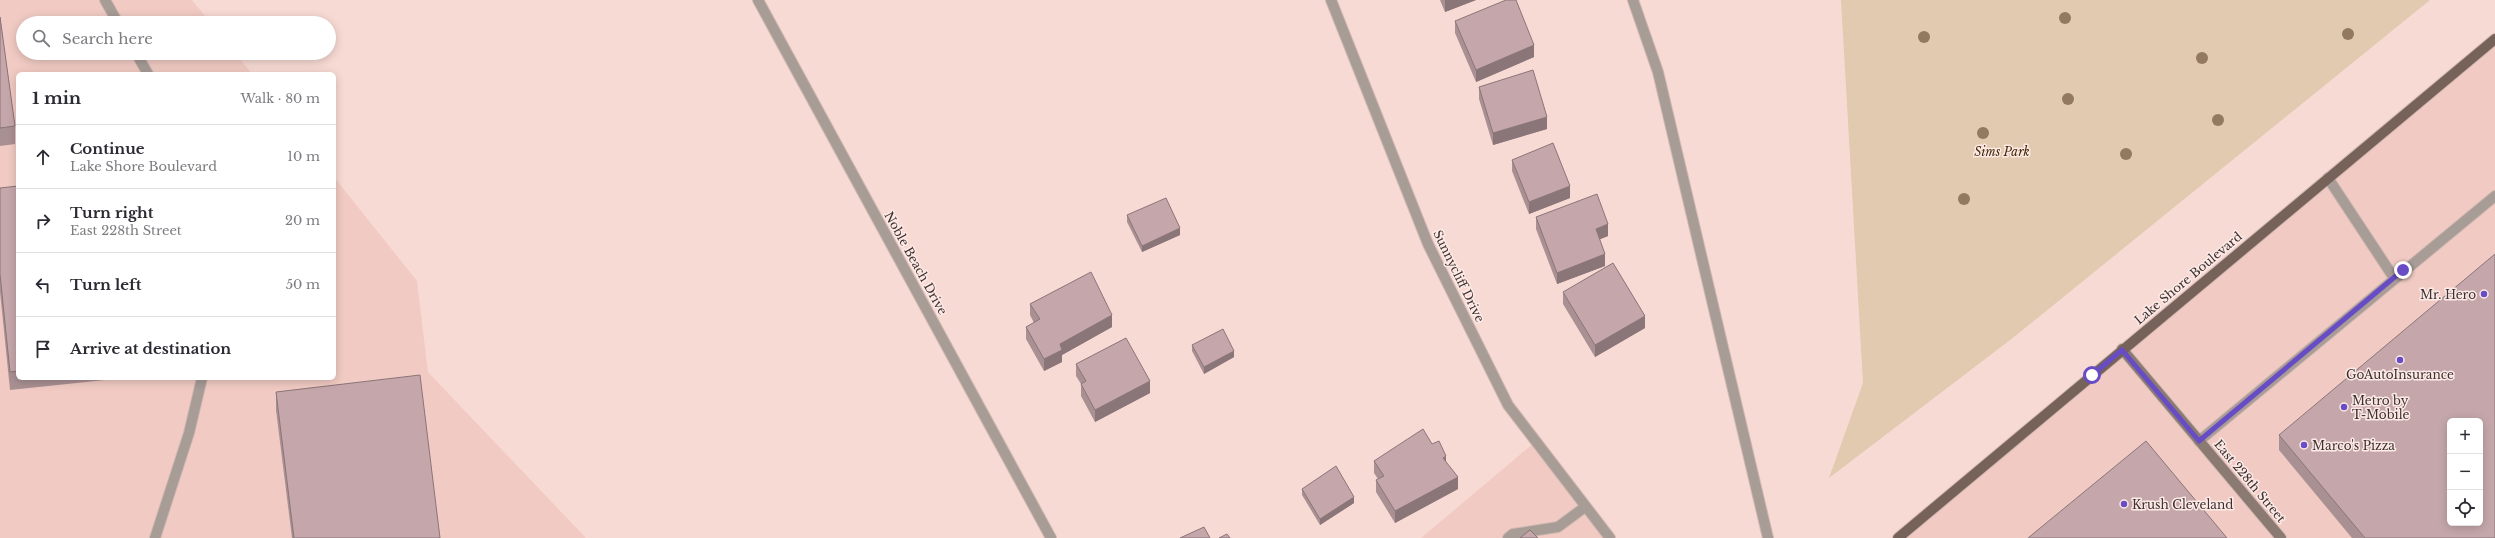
<!DOCTYPE html>
<meta charset="utf-8">
<style>
body{margin:0;font-family:"Libre Baskerville",serif;background:#f7f7f7;color:#2b2b33}
.controls{position:absolute;right:12px;bottom:12px;display:grid;overflow:hidden;border-radius:6px;box-shadow:0 2px 10px #0003}
.controls button{width:36px;height:36px;display:grid;place-items:center;padding:0;border:0;border-bottom:1px solid #e1e1e2;background:#fff;color:#2b2b33;font:20px sans-serif}
.stop{position:absolute;width:12px;height:12px;margin:-9px;border:3px solid #684cc5;border-radius:50%;background:#fff}
.stop.end{background:#684cc5;border-color:#fff;box-shadow:0 1px 4px #0008}
.list{margin:0;padding:0;list-style:none}
h2{display:flex;justify-content:space-between;align-items:center;height:52px;margin:0;padding:0 16px;font-size:17px}
h2 small{font-size:13px;font-weight:400;color:#7c7c81}
.list li{display:grid;grid-template-columns:26px 1fr auto;gap:12px;align-items:center;box-sizing:border-box;height:64px;padding:0 16px;border-top:1px solid #e1e1e2}
.list b{display:block;font-size:15px;white-space:nowrap}
.list p{margin:0;font-size:13px;white-space:nowrap;color:#7c7c81}
.list em{font-size:13px;font-style:normal;color:#7c7c81}
.icon{flex:none;width:22px;height:22px;fill:none;stroke:currentColor;stroke-width:2;stroke-linecap:round;stroke-linejoin:round}
.map{position:relative;flex:none;width:2495px;height:538px;overflow:hidden}
.search{position:absolute;background:#fff;box-shadow:0 2px 10px #0003;left:16px;top:16px;width:320px;height:44px;display:flex;align-items:center;gap:10px;box-sizing:border-box;padding:0 14px;border-radius:22px;color:#7c7c81;font-size:15px}
.panel{position:absolute;background:#fff;box-shadow:0 2px 10px #0003;left:16px;top:72px;width:320px;height:308px;border-radius:6px}
.map>svg:first-child{display:block}
.built{fill:#f1cbc3;fill-rule:evenodd}
.green{fill:#e1caaf}
.lines{fill:none;stroke-linecap:round;stroke-linejoin:round}
.lane-casing{stroke:#d2b8b3;stroke-width:12}
.street-casing{stroke:#d2b8b3;stroke-width:12}
.secondary-casing{stroke:#d2b8b3;stroke-width:12}
.primary-casing{stroke:#d2b8b3;stroke-width:12}
.lane{stroke:#a79c96;stroke-width:10}
.street{stroke:#a79c96;stroke-width:10}
.secondary{stroke:#8a7a72;stroke-width:10}
.primary{stroke:#766258;stroke-width:10}
.tree{fill:#947961}
.wall{fill:#a99093}
.shaded-wall{fill:#8a7578}
.building{fill:#c5a7ab;stroke:#8a7578;fill-rule:evenodd}
.route{stroke:#684cc5;stroke-width:5}
.poi-dot{fill:#684cc5;stroke:#fdeae7;stroke-width:1.5}
.labels{text-anchor:middle;dominant-baseline:central;stroke-width:3;stroke-linejoin:round;paint-order:stroke}
.park-label{font-size:12px;font-style:italic;fill:#432903;stroke:#fdeae7}
.street-label{font-size:12px;fill:#3c312f;stroke:#fdeae7}
.poi-label{font-size:12px;fill:#3c312f;stroke:#fdeae7;text-anchor:start}
</style>
<div class="map">
<svg width="2495" height="538" viewBox="0 0 2495 538">
<rect width="100%" height="100%" fill="#f8dad4"/>
<path class="built" d="M 0,0 L 192,0 L 211,23 L 23,23 L 23,53 L 235,53 L 252,74 L 18,74 L 18,378 L 334,378 L 334,177 L 417,281 L 428,372 L 586,538 L 0,538 Z
M 2495,39 L 2495,538 L 1898,538 ZM 2450,421 L 2480,421 L 2480,523 L 2450,523 Z
M 1535,442 L 1610,538 L 1421,538 Z"/>
<path class="green" d="M 1841,0 L 2430,0 L 2014,337 L 1829,478 L 1863,383 Z"/>
<g class="lines">
<defs>
<path id="lane" d="M 105,0 L 118,23
M 1633,0 L 1658,72 L 1768,538
M 136,53 L 148,74
M 2328,178 L 2394,278
M 2199,441 L 2495,196
M 155,538 L 189,433 L 202,378
M 1508,538 L 1513,534 L 1558,527 L 1585,507"/>
<path id="street" d="M 758,0 L 1051,538
M 1331,0 L 1428,244 L 1508,405 L 1610,538"/>
<path id="secondary" d="M 2122,349 L 2281,538"/>
<path id="primary" d="M 1898,538 L 2495,39"/>
</defs>
<use href="#lane" class="lane-casing"/>
<use href="#street" class="street-casing"/>
<use href="#secondary" class="secondary-casing"/>
<use href="#primary" class="primary-casing"/>
<use href="#lane" class="lane"/>
<use href="#street" class="street"/>
<use href="#secondary" class="secondary"/>
<use href="#primary" class="primary"/>
</g>
<g class="tree">
<circle cx="2065" cy="18" r="6"/>
<circle cx="2348" cy="34" r="6"/>
<circle cx="1924" cy="37" r="6"/>
<circle cx="2202" cy="58" r="6"/>
<circle cx="2068" cy="99" r="6"/>
<circle cx="2218" cy="120" r="6"/>
<circle cx="1983" cy="133" r="6"/>
<circle cx="2126" cy="154" r="6"/>
<circle cx="1964" cy="199" r="6"/>
</g>
<path class="wall" d="M 1440,0 L 1476,0 L 1445,12 Z
M 0,17 L 15,126 L 15,144 L 0,146 Z
M 1455,21 L 1534,57 L 1476,82 L 1455,33 Z
M 1479,87 L 1547,129 L 1493,145 L 1479,99 Z
M 1512,160 L 1570,198 L 1529,214 L 1512,171 Z
M 18,186 L 18,378 L 124,378 L 10,390 L 0,292 L 0,188 Z
M 1127,215 L 1180,235 L 1142,252 L 1127,222 Z
M 1536,217 L 1608,236 L 1599,239 L 1605,266 L 1557,284 L 1536,229 Z
M 1563,292 L 1645,328 L 1595,357 L 1563,304 Z
M 1030,304 L 1112,327 L 1062,355 L 1062,362 L 1044,371 L 1026,339 L 1026,327 L 1034,323 L 1030,315 Z
M 1192,345 L 1234,357 L 1204,374 L 1192,351 Z
M 1076,364 L 1150,393 L 1095,422 L 1081,396 L 1081,384 L 1076,376 Z
M 276,392 L 440,538 L 292,538 L 276,410 Z
M 2279,435 L 2495,538 L 2352,538 L 2279,450 Z
M 1432,444 L 1446,461 L 1458,489 L 1395,523 L 1376,492 L 1376,480 L 1378,479 L 1374,473 L 1374,461 Z
M 1302,489 L 1354,503 L 1320,525 L 1302,495 Z"/>
<path class="shaded-wall" d="M 1445,0 L 1476,0 L 1445,12 Z
M 1534,45 L 1534,57 L 1476,82 L 1476,70 Z
M 1547,117 L 1547,129 L 1493,145 L 1493,133 Z
M 1570,186 L 1570,198 L 1529,214 L 1529,202 Z
M 1608,224 L 1608,236 L 1596,241 L 1596,229 Z
M 1180,228 L 1180,235 L 1142,252 L 1142,246 Z
M 1605,254 L 1605,266 L 1557,284 L 1557,273 Z
M 1112,315 L 1112,327 L 1062,355 L 1062,362 L 1044,371 L 1044,359 L 1060,344 Z
M 1645,316 L 1645,328 L 1595,357 L 1595,345 Z
M 1234,351 L 1234,357 L 1204,374 L 1204,367 Z
M 1150,381 L 1150,393 L 1095,422 L 1095,410 Z
M 1446,456 L 1446,468 L 1443,458 Z
M 1458,477 L 1458,489 L 1395,523 L 1395,511 Z
M 1354,497 L 1354,503 L 1320,525 L 1320,519 Z"/>
<path class="building" d="M 1506,0 L 1516,0 L 1534,45 L 1476,70 L 1455,21 Z
M 0,17 L 15,126 L 0,128 Z
M 1533,70 L 1547,117 L 1493,133 L 1479,87 Z
M 1553,143 L 1570,186 L 1529,202 L 1512,160 Z
M 18,186 L 18,371 L 10,372 L 0,274 L 0,188 Z
M 1597,194 L 1608,224 L 1596,229 L 1605,254 L 1557,273 L 1536,217 Z
M 1166,198 L 1180,228 L 1142,246 L 1127,215 Z
M 2495,254 L 2495,538 L 2365,538 L 2279,435 ZM 2450,421 L 2480,421 L 2480,523 L 2450,523 Z
M 1613,263 L 1645,316 L 1595,345 L 1563,292 Z
M 1091,272 L 1112,315 L 1060,344 L 1062,350 L 1044,359 L 1026,327 L 1040,319 L 1030,304 Z
M 1223,329 L 1234,351 L 1204,367 L 1192,345 Z
M 1126,338 L 1150,381 L 1095,410 L 1081,384 L 1086,381 L 1076,364 Z
M 420,375 L 440,538 L 294,538 L 276,392 Z
M 1423,429 L 1432,444 L 1439,441 L 1446,456 L 1443,458 L 1458,477 L 1395,511 L 1376,480 L 1384,476 L 1374,461 Z
M 2146,441 L 2227,538 L 2028,538 Z
M 1336,466 L 1354,497 L 1320,519 L 1302,489 Z
M 1204,527 L 1210,538 L 1180,538 Z
M 1530,530 L 1538,538 L 1520,538 Z
M 1227,534 L 1230,538 L 1219,538 Z"/>
<g class="lines">
<path class="route" d="M 2092,375 L 2122,350 L 2199,441 L 2403,270"/>
</g>
<g class="poi-dot">
<circle cx="2484" cy="294" r="4"/>
<circle cx="2400" cy="360" r="4"/>
<circle cx="2344" cy="407" r="4"/>
<circle cx="2304" cy="445" r="4"/>
<circle cx="2124" cy="504" r="4"/>
</g>
<g class="labels">
<g class="park-label">
<text x="2002" y="151">Sims Park</text>
</g>
<g class="street-label">
<text transform="translate(916 263) rotate(61)">Noble Beach Drive</text>
<text transform="translate(1459 276) rotate(64)">Sunnycliff Drive</text>
<text transform="translate(2188 278) rotate(-40)">Lake Shore Boulevard</text>
<text transform="translate(2250 481) rotate(50)">East 228th Street</text>
</g>
<g class="poi-label">
<text x="2476" y="294" text-anchor="end">Mr. Hero</text>
<text x="2400" y="374" text-anchor="middle">GoAutoInsurance</text>
<text x="2352" y="400">Metro by<tspan x="2352" dy="14">T-Mobile</tspan></text>
<text x="2312" y="445">Marco's Pizza</text>
<text x="2132" y="504">Krush Cleveland</text>
</g>
</g>
</svg>
<div class="controls">
<button>+</button>
<button>−</button>
<button><svg class="icon" aria-label="locate" viewBox="0 0 24 24"><circle cx="12" cy="12" r="6"/><path d="M12 2v4M12 18v4M2 12h4M18 12h4"/></svg></button>
</div>
<div class="stop" style="left:2092px;top:375px"></div>
<div class="stop end" style="left:2403px;top:270px"></div>
<div class="search"><svg class="icon" aria-label="search" viewBox="0 0 24 24"><circle cx="10" cy="10" r="6"/><path d="M15 15l6 6"/></svg>Search here</div>
<section class="panel">
<h2>1 min<small>Walk · 80 m</small></h2>
<ul class="list">
<li><svg class="icon" aria-label="ahead" viewBox="0 0 24 24"><path d="M12 20V5M6 11l6-6 6 6"/></svg><div><b>Continue</b><p>Lake Shore Boulevard</p></div><em>10 m</em></li>
<li><svg class="icon" aria-label="right" viewBox="0 0 24 24"><path d="M7 20v-9h11M14 6l5 5-5 5"/></svg><div><b>Turn right</b><p>East 228th Street</p></div><em>20 m</em></li>
<li><svg class="icon" aria-label="left" viewBox="0 0 24 24"><path d="M17 20v-9H6M10 6l-5 5 5 5"/></svg><div><b>Turn left</b></div><em>50 m</em></li>
<li><svg class="icon" aria-label="arrive" viewBox="0 0 24 24"><path d="M6 21V4h12l-3 4 3 4H6"/></svg><div><b>Arrive at destination</b></div></li>
</ul>
</section>
</div>
